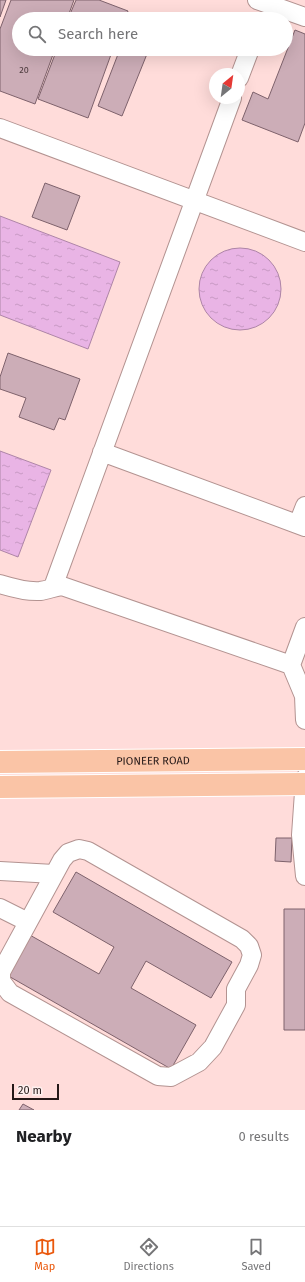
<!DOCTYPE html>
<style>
body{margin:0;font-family:"Fira Sans",sans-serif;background:#f6f6f6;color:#202124}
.compass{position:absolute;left:209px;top:68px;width:36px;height:36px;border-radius:50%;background:#fff;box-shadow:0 4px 16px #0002;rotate:29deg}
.scale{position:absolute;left:12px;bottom:10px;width:47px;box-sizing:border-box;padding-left:4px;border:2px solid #241817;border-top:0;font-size:11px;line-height:14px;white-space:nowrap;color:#241817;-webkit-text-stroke:3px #fdefee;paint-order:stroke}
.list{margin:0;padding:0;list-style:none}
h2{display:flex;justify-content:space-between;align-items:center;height:52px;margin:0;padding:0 16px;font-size:17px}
h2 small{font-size:13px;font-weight:400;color:#757577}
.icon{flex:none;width:22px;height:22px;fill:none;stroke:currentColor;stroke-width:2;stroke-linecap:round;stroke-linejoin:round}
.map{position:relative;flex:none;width:305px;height:1110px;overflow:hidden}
.search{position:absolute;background:#fff;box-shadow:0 4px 16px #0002;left:12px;right:12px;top:12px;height:44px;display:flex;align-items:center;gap:10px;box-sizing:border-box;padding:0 14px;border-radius:22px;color:#757577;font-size:15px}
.sheet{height:116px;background:#fff}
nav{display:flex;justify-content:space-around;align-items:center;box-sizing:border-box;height:56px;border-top:1px solid #e0e0e0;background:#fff;font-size:11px;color:#757577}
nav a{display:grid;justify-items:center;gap:2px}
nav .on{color:#ea580c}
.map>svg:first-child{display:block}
.water{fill:url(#water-ripples);stroke:#ae85a7}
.building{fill:#ccadb7;stroke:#7e626c}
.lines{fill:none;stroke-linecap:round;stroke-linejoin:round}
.minor-casing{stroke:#b39391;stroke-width:20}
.major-casing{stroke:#fff;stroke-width:24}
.minor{stroke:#fff;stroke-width:18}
.major{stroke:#fac4a6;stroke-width:22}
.labels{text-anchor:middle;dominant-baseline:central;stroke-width:3.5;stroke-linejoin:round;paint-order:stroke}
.number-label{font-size:9px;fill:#4e3d3f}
.street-label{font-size:11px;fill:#241817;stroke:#fdefee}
</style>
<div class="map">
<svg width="305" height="1110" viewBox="0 0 305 1110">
<defs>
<pattern id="water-ripples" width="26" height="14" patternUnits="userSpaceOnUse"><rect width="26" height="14" fill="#e9b4e5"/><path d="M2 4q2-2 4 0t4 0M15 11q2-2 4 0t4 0" fill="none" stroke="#c89ac4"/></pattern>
</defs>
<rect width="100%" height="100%" fill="#ffdcda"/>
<path class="water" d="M 0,216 L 120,262 L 88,349 L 0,315 Z
M199 289a41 41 0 1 1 82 0a41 41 0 1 1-82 0Z
M 0,451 L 51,470 L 18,557 L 0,550 Z"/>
<path class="building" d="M 0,0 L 6,0 L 0,17 Z
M 11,0 L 74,0 L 67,19 L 19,19 L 19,49 L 55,49 L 35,104 L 0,91 L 0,29 Z
M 76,0 L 99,0 L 128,11 L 125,19 L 68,19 Z
M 295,30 L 305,34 L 305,123 L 298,142 L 242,120 L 253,92 L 268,99 Z
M 57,49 L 113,49 L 88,118 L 38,99 Z
M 120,49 L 149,49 L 122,116 L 98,106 Z
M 45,183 L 80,196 L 67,230 L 32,217 Z
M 8,353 L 80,379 L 65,420 L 59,418 L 54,430 L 19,417 L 26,398 L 0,389 L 0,377 Z
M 276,838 L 292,838 L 291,862 L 275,861 Z
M 76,872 L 232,962 L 211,998 L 146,961 L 131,988 L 196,1025 L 171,1069 L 5,974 L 28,934 L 99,974 L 114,947 L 53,912 Z
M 284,909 L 305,909 L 305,1030 L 284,1030 Z
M 23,1104 L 34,1110 L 19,1110 Z"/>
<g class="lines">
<defs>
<path id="minor" d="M 257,0 L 305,17
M 239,78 L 250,49
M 0,128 L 305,242
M 102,452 L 305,527
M 298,524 L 305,506
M 0,584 C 13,588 27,592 40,591 C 48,590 54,587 62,586 L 291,665
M 53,587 L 232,98
M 305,627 L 291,665 L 304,696 L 305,720
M 305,778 L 301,835 L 305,876
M 79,849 L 88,851 L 242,939 L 249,946 L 252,955 L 249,965 L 236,989 L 236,1005 L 213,1047 L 199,1062 L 171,1077 L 158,1076 L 10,993 L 1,981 L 1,972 L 62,860 L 68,853 Z
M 0,871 L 54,874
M 0,908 L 28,922"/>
<g id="major">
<path id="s1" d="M 0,762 L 305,759"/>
<path d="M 0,787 L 305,784"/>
</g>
</defs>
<use href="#minor" class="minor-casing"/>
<use href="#major" class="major-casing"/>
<use href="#minor" class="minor"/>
<use href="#major" class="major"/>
</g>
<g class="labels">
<g class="number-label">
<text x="24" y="70">20</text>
</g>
<g class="street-label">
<text stroke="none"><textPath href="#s1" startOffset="153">PIONEER ROAD</textPath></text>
</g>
</g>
</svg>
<svg class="compass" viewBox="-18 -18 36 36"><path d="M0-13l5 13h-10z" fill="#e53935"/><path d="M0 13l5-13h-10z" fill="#757577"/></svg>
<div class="scale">20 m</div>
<div class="search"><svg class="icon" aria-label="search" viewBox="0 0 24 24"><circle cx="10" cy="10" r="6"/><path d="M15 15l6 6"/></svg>Search here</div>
</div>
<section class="sheet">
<h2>Nearby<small>0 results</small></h2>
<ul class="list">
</ul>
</section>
<nav>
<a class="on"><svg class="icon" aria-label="map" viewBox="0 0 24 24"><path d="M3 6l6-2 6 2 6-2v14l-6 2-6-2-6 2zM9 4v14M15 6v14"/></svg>Map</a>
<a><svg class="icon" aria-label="directions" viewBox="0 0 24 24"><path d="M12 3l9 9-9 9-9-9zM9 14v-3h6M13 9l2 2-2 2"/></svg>Directions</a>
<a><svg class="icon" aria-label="saved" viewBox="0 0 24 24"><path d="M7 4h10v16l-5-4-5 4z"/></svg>Saved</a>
</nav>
